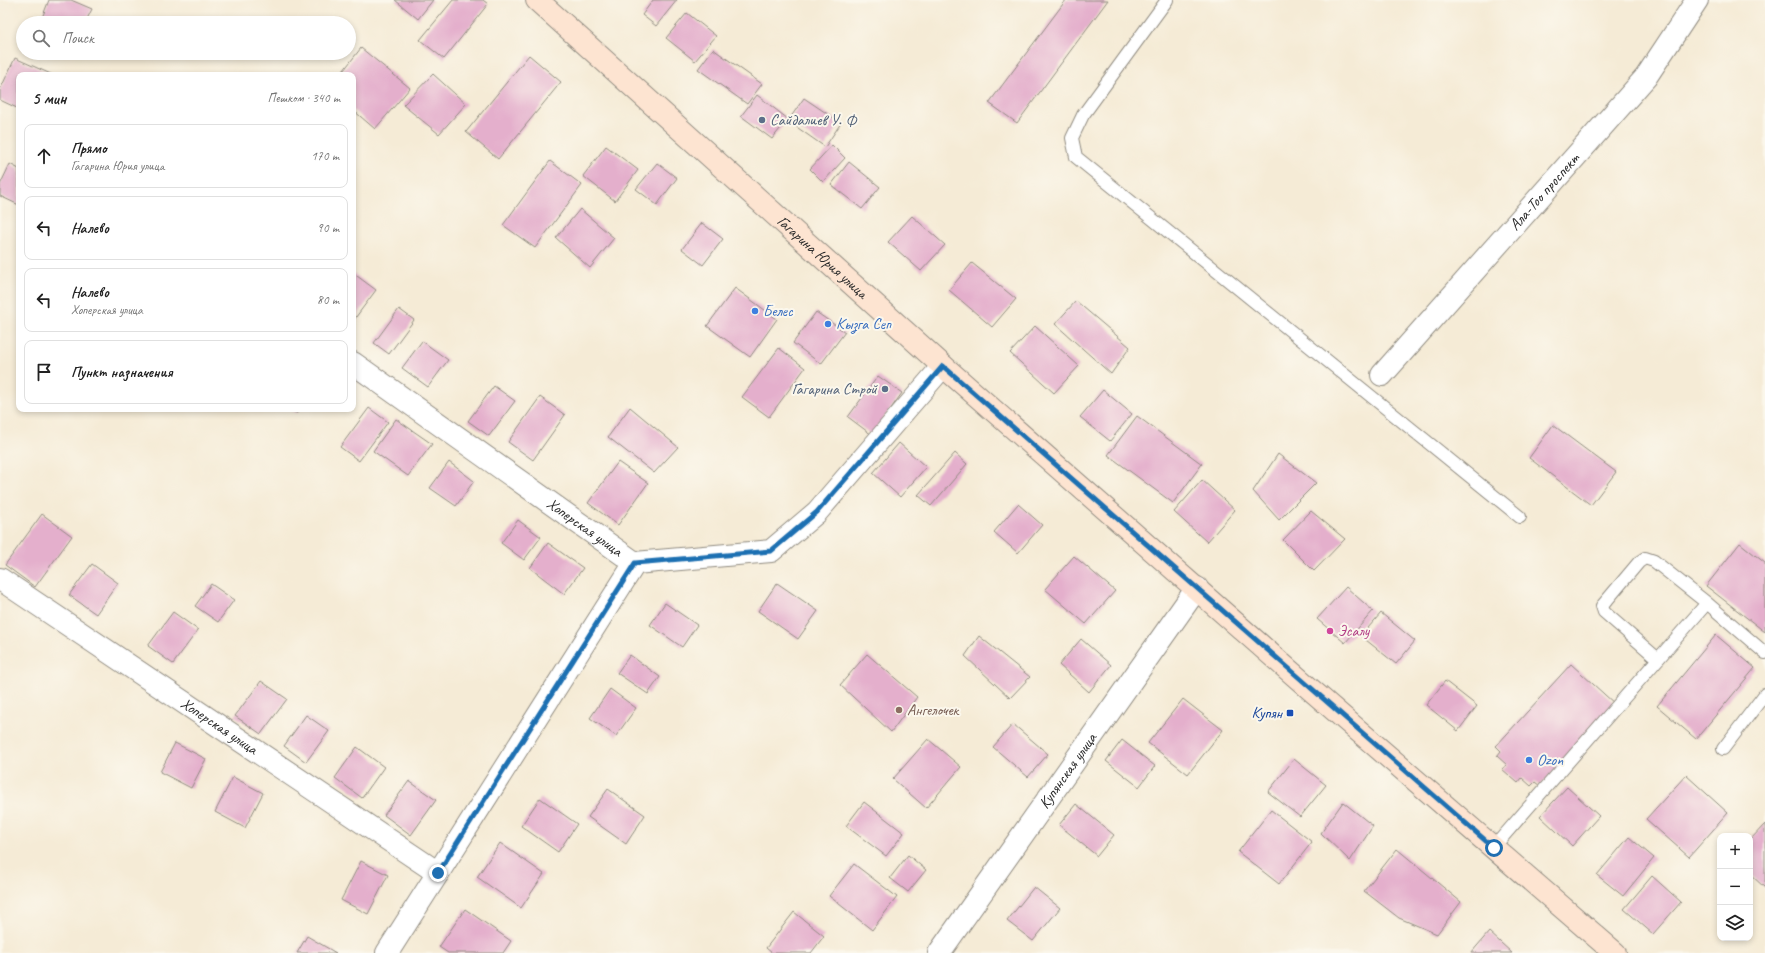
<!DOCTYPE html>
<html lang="ru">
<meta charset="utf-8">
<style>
body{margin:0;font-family:Caveat,sans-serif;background:#f2f2f2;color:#222}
.controls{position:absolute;right:12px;bottom:12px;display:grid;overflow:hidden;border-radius:8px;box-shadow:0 2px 6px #0003}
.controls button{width:36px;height:36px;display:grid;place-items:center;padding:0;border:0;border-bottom:1px solid #e0e0e0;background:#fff;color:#222;font:20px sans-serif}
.stop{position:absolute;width:12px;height:12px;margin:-9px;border:3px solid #1f6fb2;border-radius:50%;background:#fff}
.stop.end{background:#1f6fb2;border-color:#fff;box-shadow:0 1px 4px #0008}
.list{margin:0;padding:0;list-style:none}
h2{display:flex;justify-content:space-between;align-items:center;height:52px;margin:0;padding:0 16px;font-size:17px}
h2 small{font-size:13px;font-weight:400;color:#767676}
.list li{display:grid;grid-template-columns:26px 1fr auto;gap:12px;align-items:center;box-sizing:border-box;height:64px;margin:0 8px 8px;padding:0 8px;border:1px solid #e0e0e0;border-radius:8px}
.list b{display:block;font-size:15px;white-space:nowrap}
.list p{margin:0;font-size:13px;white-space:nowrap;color:#767676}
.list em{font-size:13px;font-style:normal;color:#767676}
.icon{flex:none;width:22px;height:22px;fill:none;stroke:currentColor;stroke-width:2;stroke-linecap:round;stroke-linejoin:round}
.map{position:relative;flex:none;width:1765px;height:953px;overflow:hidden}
.search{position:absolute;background:#fff;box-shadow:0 2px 6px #0003;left:16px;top:16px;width:340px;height:44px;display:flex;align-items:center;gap:10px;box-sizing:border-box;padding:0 14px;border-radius:22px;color:#767676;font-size:15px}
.panel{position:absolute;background:#fff;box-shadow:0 2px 6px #0003;left:16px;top:72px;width:340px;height:340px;border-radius:8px}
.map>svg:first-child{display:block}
.building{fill:#e4afcc}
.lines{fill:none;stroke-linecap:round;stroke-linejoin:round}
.lane-casing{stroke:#908b80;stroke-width:14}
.street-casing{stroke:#908b80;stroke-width:24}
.secondary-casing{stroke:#908b80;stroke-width:24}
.lane{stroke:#fff;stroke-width:12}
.street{stroke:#fff;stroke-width:22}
.secondary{stroke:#fde4d1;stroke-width:22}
.route{stroke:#1f6fb2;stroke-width:5}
.service-dot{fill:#5c6f8a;stroke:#fbf7ec;stroke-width:1.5}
.shop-dot{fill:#3f7fe0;stroke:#fbf7ec;stroke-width:1.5}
.hotel-dot{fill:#d1479c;stroke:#fbf7ec;stroke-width:1.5}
.education-dot{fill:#8d6e63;stroke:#fbf7ec;stroke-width:1.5}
.transit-dot{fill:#1a4fb4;stroke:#fbf7ec;stroke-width:1.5}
.labels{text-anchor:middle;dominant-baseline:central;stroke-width:4;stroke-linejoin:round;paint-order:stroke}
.service-label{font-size:16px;fill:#4e5e75;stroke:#fbf7ec;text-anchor:start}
.street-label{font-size:16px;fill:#2b2b2b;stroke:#fbf7ec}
.shop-label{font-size:16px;fill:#366cbe;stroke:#fbf7ec;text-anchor:start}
.hotel-label{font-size:16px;fill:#b23c85;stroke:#fbf7ec;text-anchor:start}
.education-label{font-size:16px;fill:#785e54;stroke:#fbf7ec;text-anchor:start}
.transit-label{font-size:16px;fill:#164399;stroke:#fbf7ec;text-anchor:end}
</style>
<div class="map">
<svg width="1765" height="953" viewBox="0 0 1765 953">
<rect width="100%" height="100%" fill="#fbf7ec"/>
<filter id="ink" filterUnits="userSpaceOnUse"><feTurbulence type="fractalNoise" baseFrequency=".025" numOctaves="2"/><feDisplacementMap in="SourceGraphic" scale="8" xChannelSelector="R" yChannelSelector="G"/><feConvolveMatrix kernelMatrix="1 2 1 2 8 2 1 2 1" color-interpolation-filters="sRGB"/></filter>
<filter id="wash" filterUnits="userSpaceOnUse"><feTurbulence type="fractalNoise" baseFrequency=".012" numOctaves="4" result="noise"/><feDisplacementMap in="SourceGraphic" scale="16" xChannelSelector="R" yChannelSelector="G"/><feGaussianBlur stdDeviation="0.9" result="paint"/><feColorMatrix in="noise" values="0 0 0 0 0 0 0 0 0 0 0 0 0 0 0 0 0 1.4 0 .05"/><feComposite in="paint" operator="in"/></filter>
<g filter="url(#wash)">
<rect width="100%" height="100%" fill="#f5ebd6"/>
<g id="blocks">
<path class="building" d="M 49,0 L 71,0 L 92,9 L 85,23 L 40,23 Z
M 395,0 L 433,0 L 418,19 Z
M 453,0 L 483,0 L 488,4 L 444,59 L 420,40 Z
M 653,0 L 677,0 L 656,26 L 642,15 Z
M 1066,0 L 1108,0 L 1017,123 L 989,103 Z
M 687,13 L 716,36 L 695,61 L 666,38 Z
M 361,48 L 410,88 L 375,129 L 353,110 L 353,75 L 340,75 Z
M 713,49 L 762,84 L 747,104 L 698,69 Z
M 529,55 L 561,82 L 498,159 L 466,132 Z
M 15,58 L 53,75 L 19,75 L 19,109 L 0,100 L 0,90 Z
M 433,74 L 466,104 L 439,134 L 403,105 Z
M 757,95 L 788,119 L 772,139 L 741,116 Z
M 804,98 L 841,123 L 825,147 L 788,121 Z
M 832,145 L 845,158 L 823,182 L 810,169 Z
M 606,146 L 638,170 L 615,201 L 583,176 Z
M 550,161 L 582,185 L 535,248 L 503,225 Z
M 849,162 L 880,187 L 862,209 L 831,185 Z
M 657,163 L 677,178 L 657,205 L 636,189 Z
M 10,164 L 19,169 L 19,205 L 0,196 L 0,185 Z
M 580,209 L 614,238 L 590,268 L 556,238 Z
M 912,216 L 945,245 L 921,271 L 888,242 Z
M 702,223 L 723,239 L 703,265 L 682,249 Z
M 972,263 L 1016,299 L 992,327 L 949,290 Z
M 353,273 L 376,290 L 353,321 Z
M 735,288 L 777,319 L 750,357 L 707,326 Z
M 1076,301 L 1130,347 L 1111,374 L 1055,324 Z
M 399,309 L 414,320 L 389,354 L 374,343 Z
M 816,312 L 845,332 L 821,364 L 793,343 Z
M 1035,326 L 1079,366 L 1054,393 L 1010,353 Z
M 422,341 L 448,360 L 428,387 L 402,368 Z
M 779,348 L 805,368 L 769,417 L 742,397 Z
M 878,376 L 902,393 L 872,435 L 848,417 Z
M 494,386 L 515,401 L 489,436 L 468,421 Z
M 1103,390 L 1132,414 L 1110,441 L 1080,417 Z
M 540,397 L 565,415 L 533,460 L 508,442 Z
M 630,407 L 678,447 L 654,473 L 608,437 Z
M 369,408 L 388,422 L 359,461 L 340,447 Z
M 288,409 L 299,409 L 297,413 Z
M 1137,416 L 1202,464 L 1173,503 L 1108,455 Z
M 396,419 L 432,444 L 408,476 L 373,451 Z
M 1553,425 L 1616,472 L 1591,505 L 1529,458 Z
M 899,443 L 926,467 L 900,497 L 873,473 Z
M 955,453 L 967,464 L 931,506 L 918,495 Z
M 1278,454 L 1316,483 L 1279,520 L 1253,491 Z
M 449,462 L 474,481 L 456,506 L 430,488 Z
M 618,462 L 648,483 L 618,525 L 588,503 Z
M 1202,480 L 1235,510 L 1207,542 L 1174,512 Z
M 1018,504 L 1042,525 L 1018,553 L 994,532 Z
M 1311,511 L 1345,539 L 1314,571 L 1283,540 Z
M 42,514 L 72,536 L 35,587 L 5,565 Z
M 518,520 L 541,537 L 524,560 L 501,543 Z
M 548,543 L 583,568 L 564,594 L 530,568 Z
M 1740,543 L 1765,563 L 1765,632 L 1706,586 Z
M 1074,556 L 1115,591 L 1086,624 L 1045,589 Z
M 92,564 L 118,583 L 96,614 L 69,595 Z
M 777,583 L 818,611 L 798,639 L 758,611 Z
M 211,584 L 234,600 L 218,622 L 195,606 Z
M 1346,587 L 1373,611 L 1345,643 L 1317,619 Z
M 665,603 L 697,625 L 682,647 L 650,625 Z
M 173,612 L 198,630 L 173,664 L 148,646 Z
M 1381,613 L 1415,641 L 1396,664 L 1361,636 Z
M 1716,635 L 1755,668 L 1696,739 L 1657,706 Z
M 979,636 L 1030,677 L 1010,698 L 965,656 Z
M 1081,639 L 1111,665 L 1089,692 L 1059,665 Z
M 867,654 L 917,697 L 891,732 L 840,685 Z
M 630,655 L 660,677 L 648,694 L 617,673 Z
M 1571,664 L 1615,704 L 1540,786 L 1535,782 L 1531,786 L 1522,778 L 1518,783 L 1502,769 L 1507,765 L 1497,756 L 1501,751 L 1496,746 Z
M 261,681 L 287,699 L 261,734 L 235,716 Z
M 1445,681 L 1477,706 L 1458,731 L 1426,705 Z
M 610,689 L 636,708 L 616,736 L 590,718 Z
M 1183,699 L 1223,730 L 1188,774 L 1148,743 Z
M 306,715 L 329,731 L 306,762 L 284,746 Z
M 1013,724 L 1048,754 L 1028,777 L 993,747 Z
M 928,739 L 961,767 L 926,808 L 893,779 Z
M 1122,740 L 1155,766 L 1139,787 L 1106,761 Z
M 175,743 L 206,759 L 191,788 L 160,772 Z
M 357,747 L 384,767 L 362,798 L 335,778 Z
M 1294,759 L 1326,785 L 1300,817 L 1268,792 Z
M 1686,775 L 1728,813 L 1689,857 L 1646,819 Z
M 233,777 L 263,793 L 245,828 L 215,812 Z
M 409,781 L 436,800 L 411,835 L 384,815 Z
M 1567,787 L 1599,816 L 1572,846 L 1540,816 Z
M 608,789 L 645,815 L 626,844 L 588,817 Z
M 540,798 L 577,824 L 558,852 L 521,826 Z
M 864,802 L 904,833 L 886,856 L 846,826 Z
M 1343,802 L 1373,826 L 1350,861 L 1321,833 Z
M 1076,804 L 1114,835 L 1097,856 L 1059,825 Z
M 1271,810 L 1312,842 L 1279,884 L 1238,852 Z
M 1765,824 L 1765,888 L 1750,874 L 1750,840 Z
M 1629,837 L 1654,858 L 1623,896 L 1597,875 Z
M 500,843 L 544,874 L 521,908 L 477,877 Z
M 1397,849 L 1461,902 L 1437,934 L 1399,918 L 1364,891 Z
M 908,855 L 926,870 L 908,892 L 890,878 Z
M 361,861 L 388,875 L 368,914 L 341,900 Z
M 854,864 L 897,897 L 872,930 L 829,896 Z
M 1652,876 L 1681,902 L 1653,934 L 1624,909 Z
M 1034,887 L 1060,908 L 1033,941 L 1007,921 Z
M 465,909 L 511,941 L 503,953 L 448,953 L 439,947 Z
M 794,912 L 824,936 L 811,953 L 772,953 L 766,948 Z
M 1489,932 L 1512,953 L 1471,953 Z
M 307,936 L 336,953 L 297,953 Z"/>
</g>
</g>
<g filter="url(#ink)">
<use href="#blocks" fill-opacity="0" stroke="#908b80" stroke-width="1"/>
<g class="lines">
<defs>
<path id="lane" d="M 1167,0 L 1083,115 L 1072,138 L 1076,157 L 1520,517
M 1707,603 L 1765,653
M 1723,749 L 1765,694
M 1493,848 L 1707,603 L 1654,561 L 1645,558 L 1639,562 L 1602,606 L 1604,612 L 1658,659"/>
<g id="street">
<path id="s1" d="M 353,363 L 635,563 L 438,873"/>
<path id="s2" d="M 1382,375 L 1646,77 L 1697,0"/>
<path d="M 635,563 L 771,551 L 817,512 L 943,366"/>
<path id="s3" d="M 0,579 L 438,873 L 387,953"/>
<path id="s4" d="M 939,953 L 1197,588"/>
</g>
<g id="secondary">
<path id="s5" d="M 537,0 L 943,366 L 1309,688 L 1615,953"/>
</g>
</defs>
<use href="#lane" class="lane-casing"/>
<use href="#street" class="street-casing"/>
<use href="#secondary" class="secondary-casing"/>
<use href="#lane" class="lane"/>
<use href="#street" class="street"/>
<use href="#secondary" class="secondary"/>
</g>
</g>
<g class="lines" filter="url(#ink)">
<path class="route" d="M 438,873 L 635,563 L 771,551 L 817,512 L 943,366 L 1494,848"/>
</g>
<g class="service-dot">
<circle cx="762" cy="120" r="4"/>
<circle cx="885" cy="389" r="4"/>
</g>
<g class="shop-dot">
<circle cx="755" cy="311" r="4"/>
<circle cx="828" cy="324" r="4"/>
<circle cx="1529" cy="760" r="4"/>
</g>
<circle class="hotel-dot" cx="1330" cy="631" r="4"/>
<circle class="education-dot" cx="899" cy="710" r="4"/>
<rect class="transit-dot" x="1286" y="709" width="8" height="8" rx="2"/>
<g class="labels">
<g class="service-label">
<text x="770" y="120">Сайдалиев У. Ф</text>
<text x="877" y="389" text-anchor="end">Гагарина Строй</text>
</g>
<g class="street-label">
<text stroke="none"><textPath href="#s2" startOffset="245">Ала-Тоо проспект</textPath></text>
<text stroke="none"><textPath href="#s5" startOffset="384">Гагарина Юрия улица</textPath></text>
<text stroke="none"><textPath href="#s1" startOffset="284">Хоперская улица</textPath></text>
<text stroke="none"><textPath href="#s3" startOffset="264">Хоперская улица</textPath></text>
<text stroke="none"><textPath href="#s4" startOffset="223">Купянская улица</textPath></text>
</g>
<g class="shop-label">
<text x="763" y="311">Белес</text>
<text x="836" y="324">Кызга Сеп</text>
<text x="1537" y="760">Ozon</text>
</g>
<g class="hotel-label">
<text x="1338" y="631">Эсалу</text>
</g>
<g class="education-label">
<text x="907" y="710">Ангелочек</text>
</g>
<g class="transit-label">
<text x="1282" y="713">Купян</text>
</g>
</g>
</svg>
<div class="controls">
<button>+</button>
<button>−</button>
<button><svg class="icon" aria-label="layers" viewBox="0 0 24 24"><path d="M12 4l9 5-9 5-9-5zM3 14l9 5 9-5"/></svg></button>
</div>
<div class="stop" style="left:1494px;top:848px"></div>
<div class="stop end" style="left:438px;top:873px"></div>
<div class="search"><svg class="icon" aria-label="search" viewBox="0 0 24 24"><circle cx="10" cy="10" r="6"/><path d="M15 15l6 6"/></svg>Поиск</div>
<section class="panel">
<h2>5 мин<small>Пешком · 340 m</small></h2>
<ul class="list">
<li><svg class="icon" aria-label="ahead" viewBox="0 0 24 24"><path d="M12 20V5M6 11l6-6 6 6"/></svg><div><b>Прямо</b><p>Гагарина Юрия улица</p></div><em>170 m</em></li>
<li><svg class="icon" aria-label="left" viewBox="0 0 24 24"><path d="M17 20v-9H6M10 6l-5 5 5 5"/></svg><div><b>Налево</b></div><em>90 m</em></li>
<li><svg class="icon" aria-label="left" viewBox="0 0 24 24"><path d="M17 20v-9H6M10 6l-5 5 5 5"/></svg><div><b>Налево</b><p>Хоперская улица</p></div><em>80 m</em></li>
<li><svg class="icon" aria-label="arrive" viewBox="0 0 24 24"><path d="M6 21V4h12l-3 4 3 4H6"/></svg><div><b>Пункт назначения</b></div></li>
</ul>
</section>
</div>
